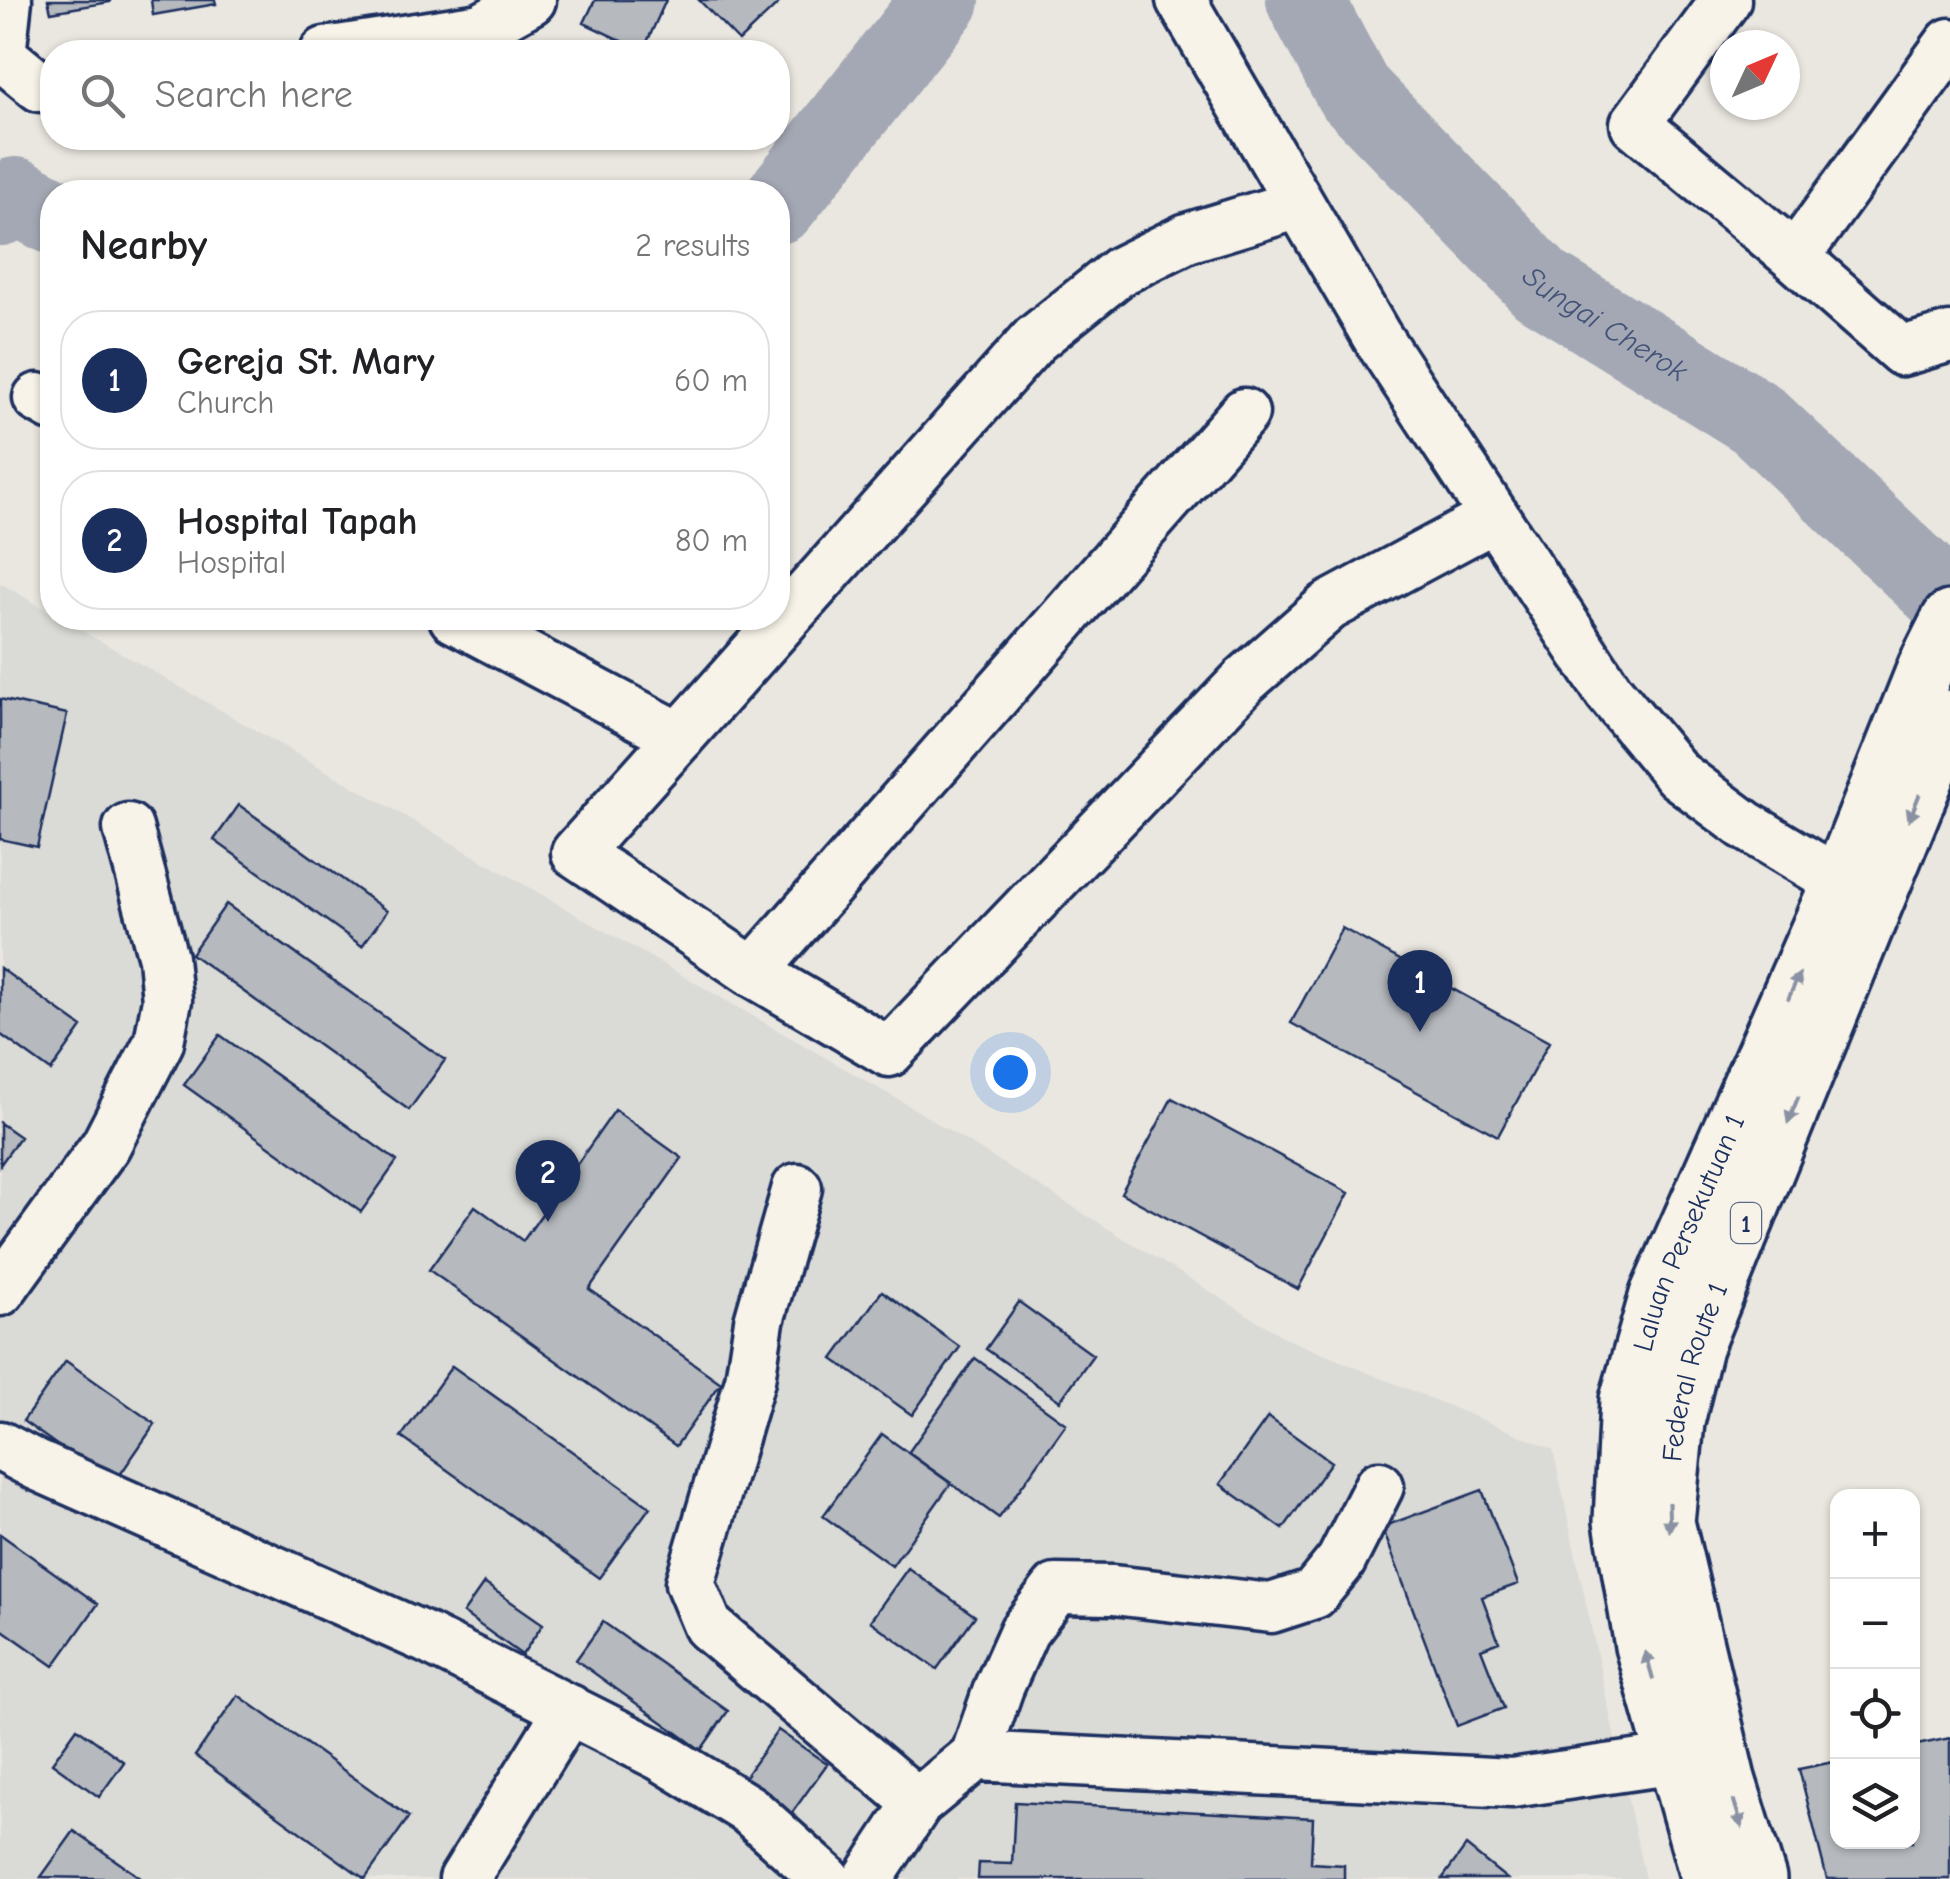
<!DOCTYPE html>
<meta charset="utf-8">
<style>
body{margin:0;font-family:"Comic Neue",sans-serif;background:#f2f2f2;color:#202124}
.controls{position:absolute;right:30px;bottom:30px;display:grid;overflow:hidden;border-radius:20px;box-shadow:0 2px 8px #0004}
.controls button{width:90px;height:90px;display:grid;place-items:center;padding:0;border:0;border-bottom:2px solid #e0e0e0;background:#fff;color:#202124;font:50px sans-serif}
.compass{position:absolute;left:1710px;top:30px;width:90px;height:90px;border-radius:50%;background:#fff;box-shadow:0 2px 8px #0004;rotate:46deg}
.you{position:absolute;left:1010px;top:1072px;width:35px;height:35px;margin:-25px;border:8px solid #fff;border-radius:50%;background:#1a73e8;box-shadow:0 0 0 15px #1a73e833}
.badge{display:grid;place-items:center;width:65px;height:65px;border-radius:50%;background:#1b2f5e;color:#fff;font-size:32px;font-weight:700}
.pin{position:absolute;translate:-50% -82px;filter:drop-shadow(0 2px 5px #0008)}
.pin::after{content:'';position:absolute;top:52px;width:35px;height:30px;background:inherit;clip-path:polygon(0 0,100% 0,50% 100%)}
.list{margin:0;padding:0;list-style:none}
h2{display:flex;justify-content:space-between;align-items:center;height:130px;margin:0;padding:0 40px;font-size:42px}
h2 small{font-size:32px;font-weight:400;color:#757577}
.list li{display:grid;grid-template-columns:65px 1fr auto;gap:30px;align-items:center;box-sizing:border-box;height:140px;margin:0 20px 20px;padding:0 20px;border:2px solid #e0e0e0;border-radius:40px}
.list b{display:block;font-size:38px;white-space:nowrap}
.list p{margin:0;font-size:32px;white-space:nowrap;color:#757577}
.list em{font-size:32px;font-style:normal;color:#757577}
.icon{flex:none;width:55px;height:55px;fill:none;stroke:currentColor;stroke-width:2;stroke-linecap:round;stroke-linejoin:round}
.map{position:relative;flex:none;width:1950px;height:1879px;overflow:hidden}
.search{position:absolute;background:#fff;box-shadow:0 2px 8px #0004;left:40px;top:40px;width:750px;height:110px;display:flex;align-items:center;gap:25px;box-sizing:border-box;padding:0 35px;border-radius:40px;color:#757577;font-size:38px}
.panel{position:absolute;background:#fff;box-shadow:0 2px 8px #0004;left:40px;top:180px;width:750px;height:450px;border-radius:40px}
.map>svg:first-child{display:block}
.built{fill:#dadad6}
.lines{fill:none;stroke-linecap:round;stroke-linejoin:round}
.river{stroke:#a3a8b4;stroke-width:78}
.building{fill:#b6babf;stroke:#1b2f5e;stroke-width:2.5}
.minor-casing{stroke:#1b2f5e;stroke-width:55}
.highway-casing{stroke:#1b2f5e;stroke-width:62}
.minor{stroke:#f7f3e8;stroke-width:48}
.highway{stroke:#f7f3e8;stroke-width:55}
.oneway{fill:#8991a3}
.labels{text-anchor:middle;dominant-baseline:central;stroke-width:8;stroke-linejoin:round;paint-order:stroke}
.shield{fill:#f7f3e8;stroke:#5d6a87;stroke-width:2.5}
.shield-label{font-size:25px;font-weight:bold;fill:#1b2f5e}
.street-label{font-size:28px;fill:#1b2f5e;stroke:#f7f3e8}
.water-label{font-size:30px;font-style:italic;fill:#445378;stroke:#f7f3e8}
</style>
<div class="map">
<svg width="1950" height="1879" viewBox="0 0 1950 1879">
<rect width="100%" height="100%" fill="#eae7e0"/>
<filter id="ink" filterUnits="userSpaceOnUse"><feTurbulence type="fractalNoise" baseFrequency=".01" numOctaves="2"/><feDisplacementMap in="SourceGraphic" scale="20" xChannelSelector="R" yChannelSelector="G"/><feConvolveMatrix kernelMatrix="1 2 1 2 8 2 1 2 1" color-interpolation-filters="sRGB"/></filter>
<g filter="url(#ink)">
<path class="built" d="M 0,583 L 52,613 L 52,618 L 60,618 L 906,1104 L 1287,1339 L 1553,1449 L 1645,1879 L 0,1879 Z"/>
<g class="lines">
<g class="river">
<path id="s1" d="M 1305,0 L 1353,91 L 1541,285 L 1757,419 L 1950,602"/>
<path d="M 778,205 L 941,0"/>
<path d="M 0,207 L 16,196 L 52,215"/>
</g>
</g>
<path class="building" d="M 48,0 L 110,0 L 110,2 L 51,12 Z
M 151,0 L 215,0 L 216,4 L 153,15 Z
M 595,0 L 666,0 L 643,51 L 584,23 Z
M 699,0 L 776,0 L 779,3 L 739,41 Z
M 0,699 L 67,714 L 37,847 L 0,839 Z
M 239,805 L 387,911 L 362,946 L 214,840 Z
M 226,904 L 445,1060 L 409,1110 L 191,954 Z
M 1342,928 L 1549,1042 L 1498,1136 L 1291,1023 Z
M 0,968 L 82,1027 L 51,1071 L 0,1034 Z
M 220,1035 L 397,1161 L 361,1212 L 184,1085 Z
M 1172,1098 L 1349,1193 L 1298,1289 L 1121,1193 Z
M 615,1110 L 682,1158 L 589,1289 L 721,1383 L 676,1446 L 429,1270 L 475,1206 L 523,1241 Z
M 0,1123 L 20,1137 L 0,1165 Z
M 882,1291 L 960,1347 L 912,1415 L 833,1359 Z
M 1019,1302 L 1093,1355 L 1060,1401 L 986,1349 Z
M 975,1358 L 1066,1424 L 999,1518 L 908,1453 Z
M 66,1361 L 155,1424 L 113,1485 L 23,1421 Z
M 452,1366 L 650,1507 L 599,1578 L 401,1437 Z
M 1268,1417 L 1331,1462 L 1283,1529 L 1220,1484 Z
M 882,1434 L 951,1483 L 892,1566 L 823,1516 Z
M 1482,1490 L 1518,1584 L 1482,1597 L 1499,1642 L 1481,1649 L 1504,1708 L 1457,1726 L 1382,1527 Z
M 0,1534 L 98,1604 L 54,1666 L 0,1628 Z
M 908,1568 L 975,1616 L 937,1669 L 870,1621 Z
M 484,1583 L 543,1624 L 522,1655 L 463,1613 Z
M 603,1622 L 728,1711 L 701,1750 L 576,1660 Z
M 238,1695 L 409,1817 L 365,1879 L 195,1756 Z
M 77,1728 L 124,1762 L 99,1797 L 52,1763 Z
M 778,1730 L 827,1764 L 784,1824 L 736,1789 Z
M 1950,1738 L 1950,1879 L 1827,1879 L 1799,1769 L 1838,1761 L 1838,1842 L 1912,1842 L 1912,1746 Z
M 1015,1802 L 1313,1818 L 1311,1863 L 1344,1865 L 1344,1879 L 978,1879 L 979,1863 L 1012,1864 Z
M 74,1831 L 142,1879 L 41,1877 Z
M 1466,1846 L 1507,1879 L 1442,1879 Z"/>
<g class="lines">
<defs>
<path id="minor" d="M 7,0 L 1,55 L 40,87 L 52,86
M 1181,0 L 1377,337 L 1609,692 L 1678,775 L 1745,825 L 1840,882
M 1726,0 L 1635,124 L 1795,257 L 1902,351 L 1950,337
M 325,52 L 481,28 L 531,0
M 1299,204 L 1187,238 L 1120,271 L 1035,339 L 576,853 L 753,972 L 889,1052 L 1245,680 L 1329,606 L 1495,517
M 1795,257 L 1950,43
M 38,398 L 52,406
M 454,618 L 680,737
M 753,972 L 1244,413
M 797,1188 L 759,1321 L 750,1380 L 690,1583 L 708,1626 L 918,1803
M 0,1291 L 106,1145 L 159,1042 L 167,1000 L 163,958 L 128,828
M 0,1446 L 36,1465 L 426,1638 L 661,1756 L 749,1810 L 826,1879
M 975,1756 L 999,1687 L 1024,1631 L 1056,1589 L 1113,1590 L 1271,1608 L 1314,1594 L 1341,1561 L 1379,1486
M 464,1879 L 569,1709
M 868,1879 L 918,1803 L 975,1756 L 1512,1783 L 1676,1759 L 1708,1751"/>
<g id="highway">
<path id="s2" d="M 1709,1879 L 1643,1646 L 1622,1521 L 1628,1400 L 1658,1295 L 1840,882 L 1926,667 L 1950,619"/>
<path id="s3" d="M 1758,1879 L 1727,1779 L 1666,1522 L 1676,1422 L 1694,1347 L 1950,718"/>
</g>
</defs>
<use href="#minor" class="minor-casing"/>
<use href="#highway" class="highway-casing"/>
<use href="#minor" class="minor"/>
<use href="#highway" class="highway"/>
</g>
<defs><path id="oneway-solid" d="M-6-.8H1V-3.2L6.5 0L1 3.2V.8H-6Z" transform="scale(2.5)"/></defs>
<g class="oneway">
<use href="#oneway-solid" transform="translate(1914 808) rotate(112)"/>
<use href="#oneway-solid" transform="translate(1794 986) rotate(-66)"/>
<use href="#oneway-solid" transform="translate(1793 1110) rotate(112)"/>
<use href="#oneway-solid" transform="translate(1669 1517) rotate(88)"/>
<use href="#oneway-solid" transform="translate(1649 1665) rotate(-106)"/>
<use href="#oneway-solid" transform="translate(1738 1814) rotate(73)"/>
</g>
</g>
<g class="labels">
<rect class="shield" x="1731" y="1203" width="30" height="40" rx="8"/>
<g class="shield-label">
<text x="1746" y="1223">1</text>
</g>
<g class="street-label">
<text stroke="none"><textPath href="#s2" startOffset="668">Laluan Persekutuan 1</textPath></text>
<text stroke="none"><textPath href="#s3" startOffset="522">Federal Route 1</textPath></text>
</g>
<g class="water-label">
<text stroke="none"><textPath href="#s1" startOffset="448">Sungai Cherok</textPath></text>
</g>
</g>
</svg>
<div class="controls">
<button>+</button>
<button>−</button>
<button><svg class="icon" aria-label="locate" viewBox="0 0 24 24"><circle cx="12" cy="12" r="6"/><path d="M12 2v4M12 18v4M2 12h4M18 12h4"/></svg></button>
<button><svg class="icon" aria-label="layers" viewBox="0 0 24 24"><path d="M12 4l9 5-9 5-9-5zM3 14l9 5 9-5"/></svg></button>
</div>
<svg class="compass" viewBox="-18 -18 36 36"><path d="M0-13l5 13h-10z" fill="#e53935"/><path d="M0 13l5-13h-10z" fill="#757577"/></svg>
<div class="you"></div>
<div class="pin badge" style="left:1420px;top:1032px">1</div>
<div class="pin badge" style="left:548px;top:1222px">2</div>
<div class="search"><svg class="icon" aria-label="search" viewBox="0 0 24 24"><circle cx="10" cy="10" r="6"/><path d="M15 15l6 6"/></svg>Search here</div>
<section class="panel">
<h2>Nearby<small>2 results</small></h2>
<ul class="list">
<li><span class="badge">1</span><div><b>Gereja St. Mary</b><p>Church</p></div><em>60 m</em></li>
<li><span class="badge">2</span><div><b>Hospital Tapah</b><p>Hospital</p></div><em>80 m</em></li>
</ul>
</section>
</div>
